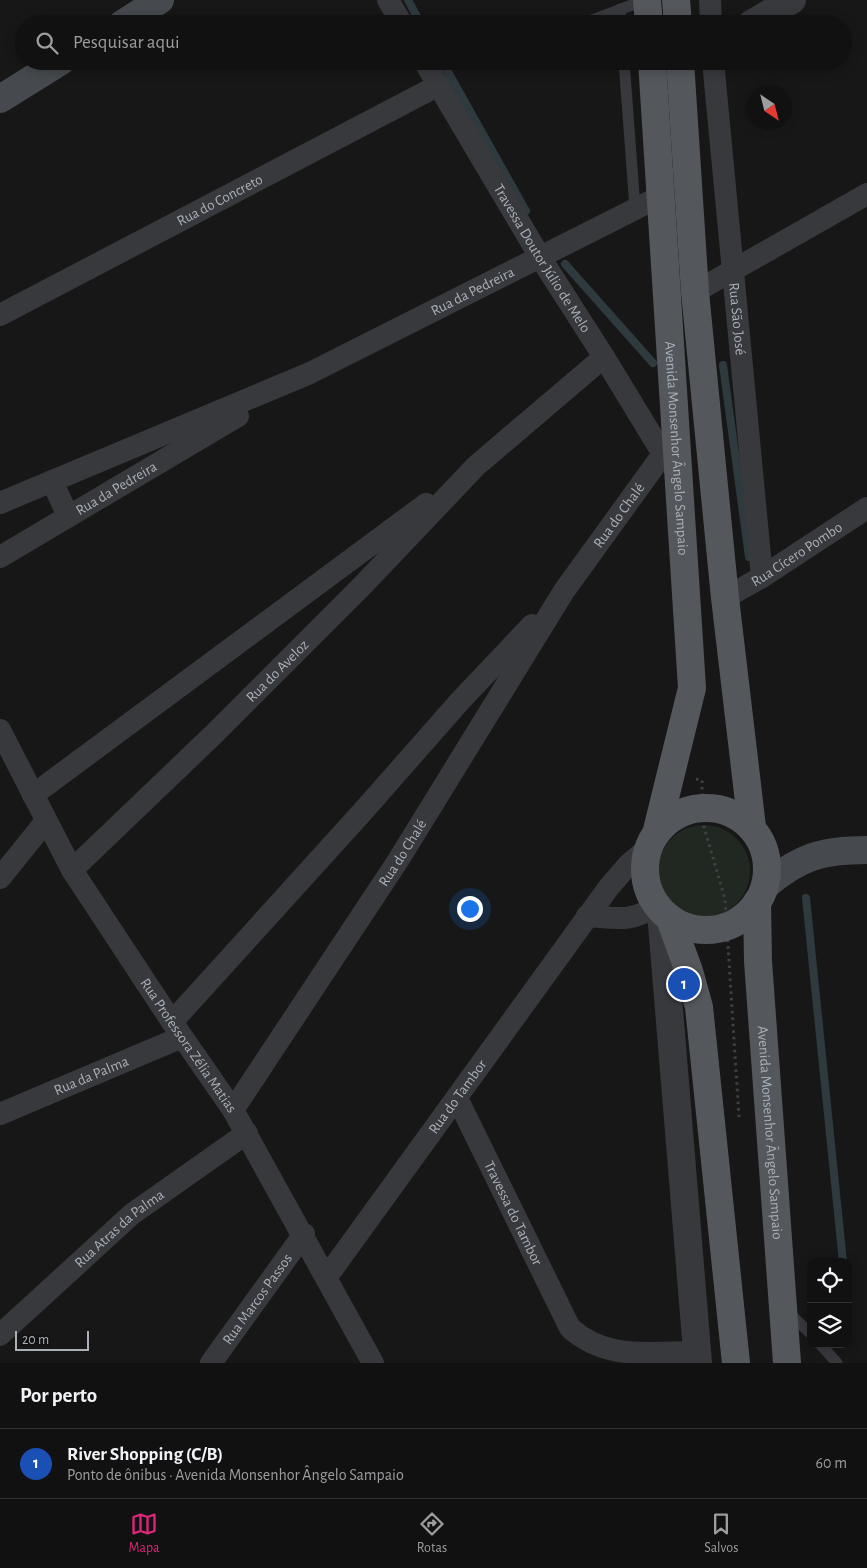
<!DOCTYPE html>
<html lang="pt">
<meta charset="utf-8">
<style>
body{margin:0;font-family:"Alegreya Sans",sans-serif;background:#1e1f20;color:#f1f3f6}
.controls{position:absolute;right:15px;bottom:15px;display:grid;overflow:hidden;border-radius:10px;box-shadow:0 2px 12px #0003}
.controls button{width:45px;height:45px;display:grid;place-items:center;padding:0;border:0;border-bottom:1px solid #303132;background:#111112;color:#f1f3f6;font:25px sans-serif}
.compass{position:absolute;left:747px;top:85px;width:45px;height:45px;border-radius:50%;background:#111112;box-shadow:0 2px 12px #0003;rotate:145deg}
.scale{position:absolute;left:15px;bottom:12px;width:74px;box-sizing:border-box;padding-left:5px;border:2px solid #a9b0b8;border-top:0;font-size:14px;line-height:18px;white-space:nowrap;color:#a9b0b8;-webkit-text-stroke:4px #121213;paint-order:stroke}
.you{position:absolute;left:469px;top:908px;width:18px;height:18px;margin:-12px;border:4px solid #fff;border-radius:50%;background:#1a73e8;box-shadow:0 0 0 8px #1a73e833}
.badge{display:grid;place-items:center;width:32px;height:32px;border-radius:50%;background:#db2777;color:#fff;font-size:16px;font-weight:700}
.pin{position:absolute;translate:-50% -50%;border:2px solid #fff;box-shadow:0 1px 5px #0006}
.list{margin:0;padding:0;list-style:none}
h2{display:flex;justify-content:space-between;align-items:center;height:65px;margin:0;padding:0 20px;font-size:21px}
h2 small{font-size:16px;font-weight:400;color:#9c9d9f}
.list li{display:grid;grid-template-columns:32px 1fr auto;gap:15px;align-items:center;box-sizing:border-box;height:70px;padding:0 20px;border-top:1px solid #303132}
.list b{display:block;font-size:19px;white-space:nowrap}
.list p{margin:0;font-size:16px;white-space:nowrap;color:#9c9d9f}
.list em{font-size:16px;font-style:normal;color:#9c9d9f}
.icon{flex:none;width:28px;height:28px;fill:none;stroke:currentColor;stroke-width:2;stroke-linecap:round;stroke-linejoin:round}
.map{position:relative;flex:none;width:867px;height:1363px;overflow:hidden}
.search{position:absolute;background:#111112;box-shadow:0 2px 12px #0003;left:15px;right:15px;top:15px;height:55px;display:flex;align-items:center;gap:12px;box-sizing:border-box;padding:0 18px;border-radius:28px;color:#9c9d9f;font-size:19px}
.sheet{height:135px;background:#111112}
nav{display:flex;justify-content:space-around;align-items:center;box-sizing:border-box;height:70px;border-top:1px solid #303132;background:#111112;font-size:14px;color:#9c9d9f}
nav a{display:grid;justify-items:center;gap:2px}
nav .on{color:#db2777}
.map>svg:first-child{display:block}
.green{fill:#212821}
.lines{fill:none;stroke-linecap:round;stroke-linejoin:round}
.stream{stroke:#2f3a3e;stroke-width:8}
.path{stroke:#3e4044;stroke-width:3;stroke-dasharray:2.5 4;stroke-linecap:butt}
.service{stroke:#38393d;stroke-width:11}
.minor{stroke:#38393d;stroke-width:22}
.tertiary{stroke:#38393d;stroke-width:28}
.secondary{stroke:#46494d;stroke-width:28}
.primary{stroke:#54575c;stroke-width:28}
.labels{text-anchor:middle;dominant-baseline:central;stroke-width:4;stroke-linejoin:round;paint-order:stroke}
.street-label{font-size:15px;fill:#a9b0b8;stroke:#121213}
</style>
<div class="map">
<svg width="867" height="1363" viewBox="0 0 867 1363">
<rect width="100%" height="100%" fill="#171718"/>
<path class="green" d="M658 871a46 46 0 1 1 92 0a46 46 0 1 1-92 0Z"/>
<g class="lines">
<path class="stream" d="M 408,0 L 421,24
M 442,61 L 526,211
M 565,264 L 653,363
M 723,365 L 749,557
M 806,898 L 843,1262"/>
<path class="path" d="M 696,779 L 702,780 L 702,820 L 725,899 L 739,1117"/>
<path class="service" d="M 620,9 L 621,24
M 582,24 L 645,0
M 624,61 L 635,208
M 480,63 L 485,61
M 787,1311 L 811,1334
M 820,1344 L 837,1363"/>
<g class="minor">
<path d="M 388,0 L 402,24"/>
<path d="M 710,0 L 711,24"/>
<path id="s1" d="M 424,61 L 540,257 L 604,357 L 663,454"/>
<path id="s2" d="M 713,61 L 762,577"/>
<path d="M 695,292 L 867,194"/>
<path id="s3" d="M 0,315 L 439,85"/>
<path d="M 52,481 L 68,516"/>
<path id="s4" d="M 0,503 L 310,373 L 661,196"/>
<path id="s5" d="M 0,557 L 238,416"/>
<path id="s6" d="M 725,598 L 762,577 L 867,508"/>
<path id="s7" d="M 0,730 L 72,870 L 172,1022 L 233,1110 L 373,1363"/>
<path d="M 33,795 L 426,504"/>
<path id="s8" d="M 72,870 L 214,734 L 362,586 L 476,466 L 604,357"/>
<path d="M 0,878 L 46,821"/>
<path d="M 587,916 C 614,918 634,923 656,905"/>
<path d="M 172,1022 L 365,809 L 460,701 L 532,625"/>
<path id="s9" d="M 457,1098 L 570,1328 C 607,1361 650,1352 697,1352"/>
<path id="s10" d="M 233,1110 L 399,859 L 564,591 L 663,454 L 676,443"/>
<path id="s11" d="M 0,1114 L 182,1037"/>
<path id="s12" d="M 326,1278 L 609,887 L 629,864 L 647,849"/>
<path id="s13" d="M 0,1335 L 132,1214 L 247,1133"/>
<path id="s14" d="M 211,1363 L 304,1234"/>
</g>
<path class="tertiary" d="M 751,24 L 792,0
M 661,912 L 698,1363"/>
<path class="secondary" d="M 122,24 L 160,0
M 0,99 L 61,61
M 765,886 C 799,857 822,850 867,850"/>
<g class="primary">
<path d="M 647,0 L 649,24"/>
<path d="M 676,0 L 678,24"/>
<path id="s15" d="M 652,61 L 692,688 L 657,830"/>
<path d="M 680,61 L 695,292 L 725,598 L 752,827"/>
<circle cx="706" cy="869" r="61"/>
<path id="s16" d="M 757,902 L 758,961 L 787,1363"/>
<path d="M 670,919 L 689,971 L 699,1007 L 736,1363"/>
</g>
</g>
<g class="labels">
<g class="street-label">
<text stroke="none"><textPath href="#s3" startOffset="248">Rua do Concreto</textPath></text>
<text stroke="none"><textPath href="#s1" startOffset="230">Travessa Doutor Júlio de Melo</textPath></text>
<text stroke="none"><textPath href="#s4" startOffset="518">Rua da Pedreira</textPath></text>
<text stroke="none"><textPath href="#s2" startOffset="259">Rua São José</textPath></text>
<text stroke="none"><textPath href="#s15" startOffset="388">Avenida Monsenhor Ângelo Sampaio</textPath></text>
<text stroke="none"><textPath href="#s5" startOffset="135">Rua da Pedreira</textPath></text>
<text stroke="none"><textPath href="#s10" startOffset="709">Rua do Chalé</textPath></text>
<text stroke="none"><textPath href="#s6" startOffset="84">Rua Cícero Pombo</textPath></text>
<text stroke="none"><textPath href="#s8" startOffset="286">Rua do Aveloz</textPath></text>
<text stroke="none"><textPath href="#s10" startOffset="308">Rua do Chalé</textPath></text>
<text stroke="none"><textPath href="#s7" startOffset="368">Rua Professora Zélia Matias</textPath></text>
<text stroke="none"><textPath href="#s11" startOffset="99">Rua da Palma</textPath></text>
<text stroke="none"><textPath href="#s12" startOffset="224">Rua do Tambor</textPath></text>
<text stroke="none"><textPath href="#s16" startOffset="231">Avenida Monsenhor Ângelo Sampaio</textPath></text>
<text stroke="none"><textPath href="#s9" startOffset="128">Travessa do Tambor</textPath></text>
<text stroke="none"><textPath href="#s13" startOffset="160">Rua Atras da Palma</textPath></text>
<text stroke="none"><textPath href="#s14" startOffset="79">Rua Marcos Passos</textPath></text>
</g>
</g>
</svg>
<div class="controls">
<button><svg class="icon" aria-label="locate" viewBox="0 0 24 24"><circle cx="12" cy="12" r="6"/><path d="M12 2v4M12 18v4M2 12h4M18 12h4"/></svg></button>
<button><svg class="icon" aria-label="layers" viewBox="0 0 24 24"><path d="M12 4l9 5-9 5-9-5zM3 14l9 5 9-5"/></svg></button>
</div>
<svg class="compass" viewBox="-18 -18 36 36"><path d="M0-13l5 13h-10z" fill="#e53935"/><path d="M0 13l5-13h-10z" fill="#9c9d9f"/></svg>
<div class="scale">20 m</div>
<div class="you"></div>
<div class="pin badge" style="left:684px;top:984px;background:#1a4fb4">1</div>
<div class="search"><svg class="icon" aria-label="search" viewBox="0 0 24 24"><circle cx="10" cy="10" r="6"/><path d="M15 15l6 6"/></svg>Pesquisar aqui</div>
</div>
<section class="sheet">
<h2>Por perto<small></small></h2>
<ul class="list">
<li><span class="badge" style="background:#1a4fb4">1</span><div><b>River Shopping (C/B)</b><p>Ponto de ônibus · Avenida Monsenhor Ângelo Sampaio</p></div><em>60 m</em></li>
</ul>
</section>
<nav>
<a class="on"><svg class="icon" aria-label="map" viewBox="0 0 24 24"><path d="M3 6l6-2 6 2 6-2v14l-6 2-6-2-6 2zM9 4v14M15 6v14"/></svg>Mapa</a>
<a><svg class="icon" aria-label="directions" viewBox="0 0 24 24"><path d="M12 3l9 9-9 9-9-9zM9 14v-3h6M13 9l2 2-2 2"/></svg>Rotas</a>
<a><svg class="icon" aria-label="saved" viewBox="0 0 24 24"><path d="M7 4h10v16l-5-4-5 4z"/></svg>Salvos</a>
</nav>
